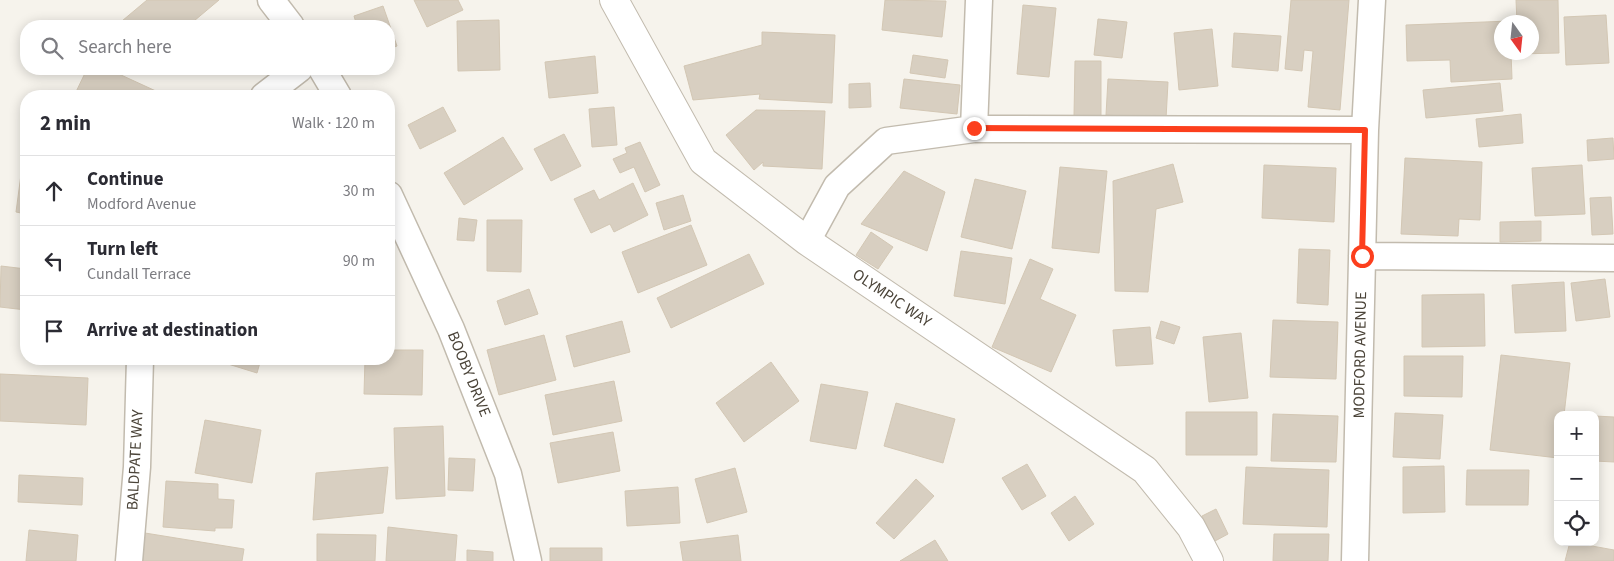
<!DOCTYPE html>
<meta charset="utf-8">
<style>
body{margin:0;font-family:"Source Sans 3",sans-serif;background:#f7f7f7;color:#2b2b33}
.controls{position:absolute;right:15px;bottom:15px;display:grid;overflow:hidden;border-radius:10px;box-shadow:0 2px 12px #0003}
.controls button{width:45px;height:45px;display:grid;place-items:center;padding:0;border:0;border-bottom:1px solid #e1e1e2;background:#fff;color:#2b2b33;font:25px sans-serif}
.compass{position:absolute;left:1494px;top:15px;width:45px;height:45px;border-radius:50%;background:#fff;box-shadow:0 2px 12px #0003;rotate:165deg}
.stop{position:absolute;width:15px;height:15px;margin:-11px;border:4px solid #fc3f1d;border-radius:50%;background:#fff}
.stop.end{background:#fc3f1d;border-color:#fff;box-shadow:0 1px 5px #0008}
.list{margin:0;padding:0;list-style:none}
h2{display:flex;justify-content:space-between;align-items:center;height:65px;margin:0;padding:0 20px;font-size:21px}
h2 small{font-size:16px;font-weight:400;color:#7c7c81}
.list li{display:grid;grid-template-columns:32px 1fr auto;gap:15px;align-items:center;box-sizing:border-box;height:70px;padding:0 20px;border-top:1px solid #e1e1e2}
.list b{display:block;font-size:19px;white-space:nowrap}
.list p{margin:0;font-size:16px;white-space:nowrap;color:#7c7c81}
.list em{font-size:16px;font-style:normal;color:#7c7c81}
.icon{flex:none;width:28px;height:28px;fill:none;stroke:currentColor;stroke-width:2;stroke-linecap:round;stroke-linejoin:round}
.map{position:relative;flex:none;width:1614px;height:561px;overflow:hidden}
.search{position:absolute;background:#fff;box-shadow:0 2px 12px #0003;left:20px;top:20px;width:375px;height:55px;display:flex;align-items:center;gap:12px;box-sizing:border-box;padding:0 18px;border-radius:20px;color:#7c7c81;font-size:19px}
.panel{position:absolute;background:#fff;box-shadow:0 2px 12px #0003;left:20px;top:90px;width:375px;height:275px;border-radius:20px}
.map>svg:first-child{display:block}
.building{fill:#d8cfc1;stroke:#d3c7b4}
.lines{fill:none;stroke-linecap:round;stroke-linejoin:round}
.minor-casing{stroke:#c2bbae;stroke-width:29}
.tertiary-casing{stroke:#c2bbae;stroke-width:30}
.minor{stroke:#fff;stroke-width:26}
.tertiary{stroke:#fff;stroke-width:28}
.route{stroke:#fc3f1d;stroke-width:6}
.labels{text-anchor:middle;dominant-baseline:central;stroke-width:4.5;stroke-linejoin:round;paint-order:stroke}
.street-label{font-size:16px;fill:#4b4439;stroke:#fff}
</style>
<div class="map">
<svg width="1614" height="561" viewBox="0 0 1614 561">
<rect width="100%" height="100%" fill="#f6f3ec"/>
<path class="building" d="M 147,0 L 219,0 L 188,26 L 116,26 Z
M 414,0 L 458,0 L 463,10 L 427,27 Z
M 885,0 L 946,1 L 942,37 L 882,30 Z
M 1291,0 L 1349,0 L 1340,110 L 1308,107 L 1313,51 L 1304,50 L 1302,71 L 1285,69 Z
M 1516,0 L 1558,0 L 1559,53 L 1517,54 L 1517,52 L 1532,52 L 1532,22 L 1517,22 Z
M 1023,5 L 1056,8 L 1049,77 L 1017,74 Z
M 383,6 L 397,46 L 389,49 L 389,26 L 357,26 L 354,16 Z
M 1606,15 L 1609,63 L 1566,65 L 1564,17 Z
M 1098,19 L 1127,22 L 1122,58 L 1094,55 Z
M 499,20 L 500,70 L 458,71 L 457,21 Z
M 1510,21 L 1502,22 L 1502,52 L 1511,52 L 1512,79 L 1451,82 L 1450,60 L 1407,61 L 1406,25 Z
M 1212,29 L 1218,86 L 1179,90 L 1174,33 Z
M 762,32 L 835,35 L 832,103 L 759,99 L 760,94 L 693,100 L 684,66 L 762,45 Z
M 1234,33 L 1281,36 L 1278,71 L 1232,67 Z
M 913,55 L 948,60 L 945,78 L 910,73 Z
M 595,56 L 598,93 L 549,98 L 545,62 Z
M 1075,61 L 1101,61 L 1101,116 L 1074,116 Z
M 87,69 L 108,69 L 158,92 L 156,96 L 74,96 Z
M 904,79 L 960,85 L 957,114 L 900,108 Z
M 1108,79 L 1168,82 L 1166,119 L 1106,115 Z
M 870,83 L 871,107 L 849,108 L 849,84 Z
M 1500,83 L 1503,111 L 1426,118 L 1423,90 Z
M 443,107 L 456,131 L 420,149 L 408,125 Z
M 614,107 L 617,145 L 592,147 L 589,109 Z
M 756,110 L 825,111 L 822,169 L 763,166 L 763,162 L 754,170 L 726,135 Z
M 1521,114 L 1523,143 L 1479,147 L 1476,119 Z
M 564,134 L 581,166 L 551,181 L 534,149 Z
M 503,137 L 523,169 L 464,205 L 444,173 Z
M 1613,138 L 1614,159 L 1588,161 L 1587,140 Z
M 640,142 L 660,185 L 645,192 L 634,167 L 620,173 L 613,159 L 627,153 L 625,148 Z
M 1405,158 L 1482,162 L 1480,220 L 1459,219 L 1458,236 L 1401,234 Z
M 1173,164 L 1183,202 L 1156,209 L 1148,292 L 1115,291 L 1113,181 Z
M 1264,165 L 1336,168 L 1334,222 L 1262,218 Z
M 1582,165 L 1585,214 L 1535,216 L 1532,168 Z
M 22,167 L 26,168 L 26,214 L 16,212 Z
M 1060,167 L 1107,171 L 1099,253 L 1052,248 Z
M 904,171 L 945,192 L 927,251 L 861,224 Z
M 975,179 L 1026,191 L 1012,249 L 961,237 Z
M 633,183 L 648,215 L 614,232 L 610,224 L 591,233 L 574,199 L 594,190 L 599,200 Z
M 683,195 L 691,221 L 664,230 L 656,203 Z
M 1611,197 L 1613,234 L 1592,235 L 1590,198 Z
M 459,218 L 477,220 L 474,241 L 457,240 Z
M 487,220 L 522,220 L 521,272 L 487,271 Z
M 1541,221 L 1541,241 L 1500,242 L 1500,222 Z
M 691,225 L 707,265 L 638,293 L 622,252 Z
M 871,232 L 893,247 L 878,269 L 856,255 Z
M 1299,249 L 1330,250 L 1328,305 L 1297,303 Z
M 961,251 L 1012,258 L 1005,304 L 954,296 Z
M 749,254 L 764,284 L 671,328 L 657,298 Z
M 1030,259 L 1053,269 L 1040,299 L 1076,315 L 1051,372 L 992,347 Z
M 1,266 L 26,269 L 26,310 L 0,307 Z
M 1605,279 L 1610,317 L 1576,321 L 1571,283 Z
M 1564,282 L 1566,331 L 1515,333 L 1512,285 Z
M 529,289 L 538,314 L 505,325 L 497,301 Z
M 1484,294 L 1485,346 L 1422,347 L 1422,295 Z
M 1273,320 L 1338,322 L 1336,379 L 1270,377 Z
M 622,321 L 630,352 L 574,367 L 566,336 Z
M 1161,321 L 1180,327 L 1174,344 L 1156,338 Z
M 1150,327 L 1153,364 L 1116,366 L 1113,330 Z
M 1241,333 L 1248,398 L 1209,402 L 1203,337 Z
M 544,335 L 556,380 L 499,395 L 487,350 Z
M 389,350 L 423,350 L 422,395 L 364,394 L 365,359 L 389,359 Z
M 1501,355 L 1570,363 L 1564,415 L 1558,415 L 1558,458 L 1490,450 Z
M 1404,356 L 1463,356 L 1462,397 L 1404,396 Z
M 212,359 L 261,359 L 257,373 Z
M 771,362 L 799,401 L 744,442 L 716,403 Z
M 0,374 L 88,378 L 86,425 L 0,421 Z
M 614,381 L 622,421 L 553,435 L 545,395 Z
M 821,384 L 868,392 L 856,449 L 810,441 Z
M 896,403 L 955,419 L 943,463 L 884,446 Z
M 1186,412 L 1257,412 L 1257,455 L 1186,455 Z
M 1395,413 L 1443,415 L 1440,459 L 1393,457 Z
M 1273,414 L 1338,416 L 1336,462 L 1271,461 Z
M 1595,416 L 1614,417 L 1614,462 L 1595,461 Z
M 205,420 L 261,430 L 252,483 L 195,473 Z
M 443,426 L 445,496 L 396,499 L 394,428 Z
M 613,432 L 620,471 L 558,483 L 550,443 Z
M 449,458 L 475,459 L 473,491 L 448,490 Z
M 1027,464 L 1046,496 L 1022,510 L 1002,478 Z
M 1444,466 L 1445,512 L 1403,513 L 1403,467 Z
M 388,467 L 383,513 L 313,520 L 316,473 Z
M 1246,467 L 1329,470 L 1327,527 L 1243,524 Z
M 735,468 L 747,512 L 707,523 L 695,479 Z
M 1467,470 L 1529,470 L 1528,505 L 1466,505 Z
M 19,475 L 83,478 L 82,505 L 18,502 Z
M 916,479 L 934,496 L 894,539 L 876,523 Z
M 166,481 L 218,484 L 218,499 L 234,500 L 232,528 L 215,528 L 215,531 L 163,527 Z
M 678,487 L 680,523 L 627,526 L 625,491 Z
M 1075,496 L 1094,524 L 1069,541 L 1051,513 Z
M 1216,509 L 1228,534 L 1215,541 L 1202,516 Z
M 388,527 L 457,535 L 455,561 L 386,561 Z
M 29,530 L 78,535 L 76,561 L 26,561 Z
M 145,533 L 244,549 L 242,561 L 142,561 Z
M 317,534 L 376,535 L 375,561 L 317,561 Z
M 1274,534 L 1329,534 L 1328,561 L 1273,561 Z
M 738,535 L 741,561 L 683,561 L 680,542 Z
M 935,540 L 948,561 L 900,561 Z
M 1570,542 L 1614,550 L 1614,561 L 1565,561 Z
M 550,548 L 602,548 L 602,561 L 550,561 Z
M 467,550 L 493,552 L 493,561 L 467,561 Z"/>
<g class="lines">
<defs>
<path id="minor" d="M 271,0 L 291,26
M 322,69 L 338,96
M 264,96 L 299,69
M 974,129 L 979,0
M 389,195 L 451,329 L 508,474 L 528,561
M 807,241 L 837,186 L 886,141 L 974,129 L 1365,130
M 1362,256 L 1614,258
M 129,561 L 137,467 L 140,359
M 1355,561 L 1365,130 L 1372,0"/>
<path id="tertiary" d="M 614,0 L 703,161 L 807,241 L 1145,470 L 1191,527 L 1209,561"/>
</defs>
<use href="#minor" class="minor-casing"/>
<use href="#tertiary" class="tertiary-casing"/>
<use href="#minor" class="minor"/>
<use href="#tertiary" class="tertiary"/>
</g>
<g class="lines">
<path class="route" d="M 974,128 L 1365,130 L 1362,256"/>
</g>
<g class="labels">
<g class="street-label">
<text transform="translate(892 298) rotate(34)">OLYMPIC WAY</text>
<text transform="translate(1360 355) rotate(-89)">MODFORD AVENUE</text>
<text transform="translate(469 374) rotate(68)">BOOBY DRIVE</text>
<text transform="translate(135 460) rotate(-87)">BALDPATE WAY</text>
</g>
</g>
</svg>
<div class="controls">
<button>+</button>
<button>−</button>
<button><svg class="icon" aria-label="locate" viewBox="0 0 24 24"><circle cx="12" cy="12" r="6"/><path d="M12 2v4M12 18v4M2 12h4M18 12h4"/></svg></button>
</div>
<svg class="compass" viewBox="-18 -18 36 36"><path d="M0-13l5 13h-10z" fill="#e53935"/><path d="M0 13l5-13h-10z" fill="#7c7c81"/></svg>
<div class="stop" style="left:1362px;top:256px"></div>
<div class="stop end" style="left:974px;top:128px"></div>
<div class="search"><svg class="icon" aria-label="search" viewBox="0 0 24 24"><circle cx="10" cy="10" r="6"/><path d="M15 15l6 6"/></svg>Search here</div>
<section class="panel">
<h2>2 min<small>Walk · 120 m</small></h2>
<ul class="list">
<li><svg class="icon" aria-label="ahead" viewBox="0 0 24 24"><path d="M12 20V5M6 11l6-6 6 6"/></svg><div><b>Continue</b><p>Modford Avenue</p></div><em>30 m</em></li>
<li><svg class="icon" aria-label="left" viewBox="0 0 24 24"><path d="M17 20v-9H6M10 6l-5 5 5 5"/></svg><div><b>Turn left</b><p>Cundall Terrace</p></div><em>90 m</em></li>
<li><svg class="icon" aria-label="arrive" viewBox="0 0 24 24"><path d="M6 21V4h12l-3 4 3 4H6"/></svg><div><b>Arrive at destination</b></div></li>
</ul>
</section>
</div>
